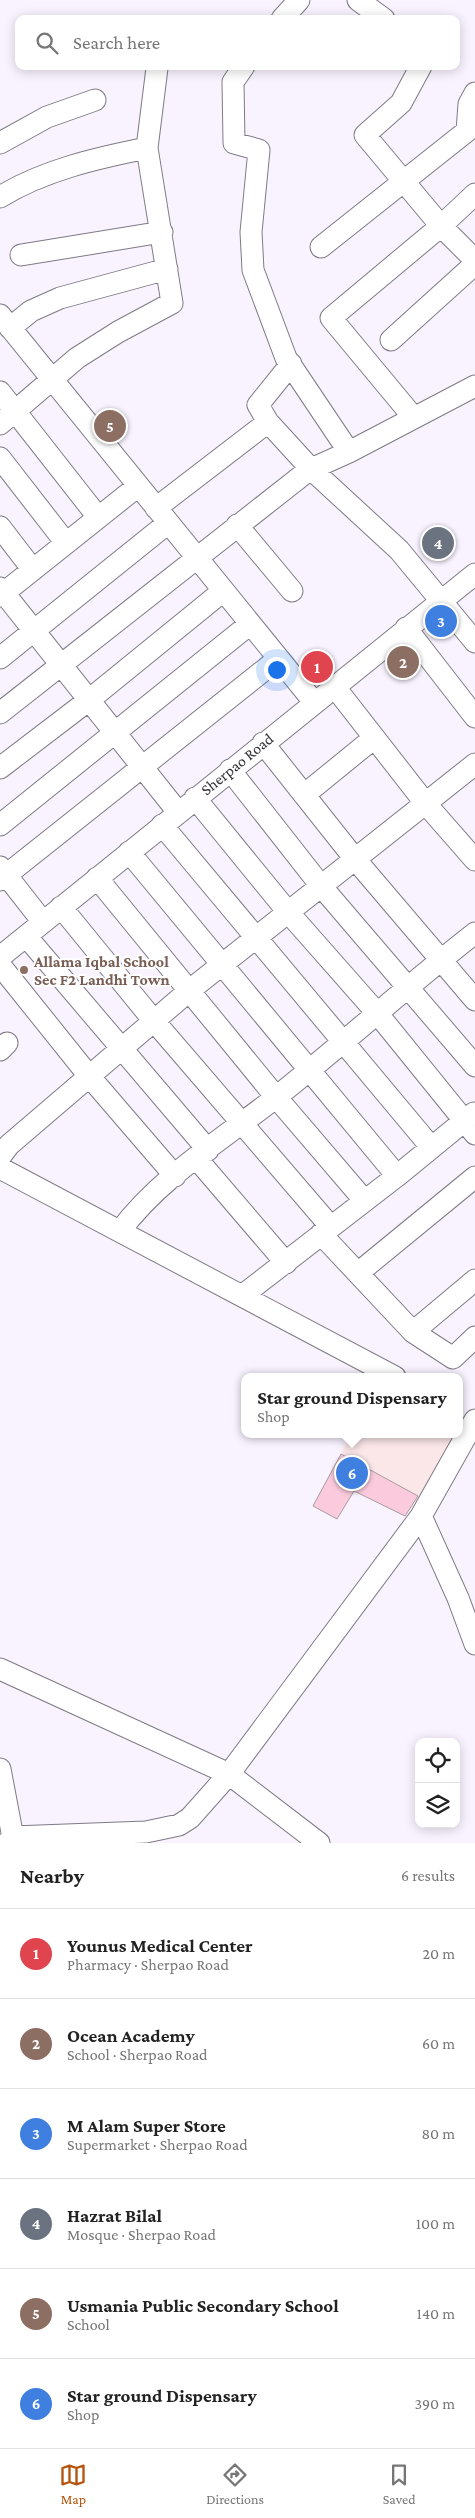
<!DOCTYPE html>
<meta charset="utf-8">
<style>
body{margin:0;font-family:"Crimson Pro",serif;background:#f6f6f6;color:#222}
.controls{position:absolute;right:15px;bottom:15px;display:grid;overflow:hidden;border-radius:10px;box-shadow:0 2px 12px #0003}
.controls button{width:45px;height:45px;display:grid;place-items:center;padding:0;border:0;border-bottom:1px solid #e0e0e0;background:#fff;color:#222;font:25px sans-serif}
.you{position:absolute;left:276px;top:669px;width:18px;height:18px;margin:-12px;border:4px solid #fff;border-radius:50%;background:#1a73e8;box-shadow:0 0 0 8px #1a73e833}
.badge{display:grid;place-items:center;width:32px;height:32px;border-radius:50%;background:#b45309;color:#fff;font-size:16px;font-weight:700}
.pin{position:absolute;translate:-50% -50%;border:2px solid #fff;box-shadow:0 1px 5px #0006}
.popup{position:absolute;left:241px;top:1373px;width:222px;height:65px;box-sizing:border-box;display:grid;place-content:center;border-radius:10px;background:#fff;filter:drop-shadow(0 1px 4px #0005);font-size:16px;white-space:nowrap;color:#767676}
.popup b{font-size:19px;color:#222}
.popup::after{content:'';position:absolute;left:50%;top:100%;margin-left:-10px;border:10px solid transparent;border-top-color:#fff}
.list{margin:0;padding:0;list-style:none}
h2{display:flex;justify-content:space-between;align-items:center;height:65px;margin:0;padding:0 20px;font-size:21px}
h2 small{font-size:16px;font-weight:400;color:#767676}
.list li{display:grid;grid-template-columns:32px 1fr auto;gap:15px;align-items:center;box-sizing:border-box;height:90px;padding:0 20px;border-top:1px solid #e0e0e0}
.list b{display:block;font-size:19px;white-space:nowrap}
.list p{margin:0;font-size:16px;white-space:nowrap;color:#767676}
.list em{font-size:16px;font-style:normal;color:#767676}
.icon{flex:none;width:28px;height:28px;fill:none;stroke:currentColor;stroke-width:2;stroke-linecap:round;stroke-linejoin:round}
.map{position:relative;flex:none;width:475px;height:1843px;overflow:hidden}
.search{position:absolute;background:#fff;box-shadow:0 2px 12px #0003;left:15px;right:15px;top:15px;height:55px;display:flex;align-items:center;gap:12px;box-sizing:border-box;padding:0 18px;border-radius:10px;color:#767676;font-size:19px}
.sheet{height:605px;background:#fff}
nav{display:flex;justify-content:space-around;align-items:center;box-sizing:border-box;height:70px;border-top:1px solid #e0e0e0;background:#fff;font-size:14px;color:#767676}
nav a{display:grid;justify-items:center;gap:2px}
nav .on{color:#b45309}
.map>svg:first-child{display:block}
.education{fill:#fbe6e8}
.building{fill:#fbcbdd;stroke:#a99ca0}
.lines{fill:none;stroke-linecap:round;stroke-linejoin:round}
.minor-casing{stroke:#7f7a84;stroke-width:23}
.minor{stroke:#fff;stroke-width:21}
.education-dot{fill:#8d6e63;stroke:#fff;stroke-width:2}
.labels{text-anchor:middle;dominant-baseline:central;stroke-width:4;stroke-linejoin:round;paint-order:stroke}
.street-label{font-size:16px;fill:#343136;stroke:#fff}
.education-label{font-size:16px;font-weight:bold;fill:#785e54;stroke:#fff;text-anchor:start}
</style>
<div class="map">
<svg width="475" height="1843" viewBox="0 0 475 1843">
<rect width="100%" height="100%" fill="#f9f3ff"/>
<path class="education" d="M 351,1434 L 458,1434 L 424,1500 L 341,1454 Z"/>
<path class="building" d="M 341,1454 L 418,1496 L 405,1516 L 354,1491 L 337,1519 L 313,1506 Z"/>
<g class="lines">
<defs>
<path id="minor" d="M 358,0 L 384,19
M 282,19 L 299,0
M 244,66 L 233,82 L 234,143 L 259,150 L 251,232 L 253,270 L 286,358 L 349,452
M 421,66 L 401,103 L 365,135 L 441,226 L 475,260
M 0,143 L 47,117 L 95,100
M 0,197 C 44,170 97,158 147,148
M 321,247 L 467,131 L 469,104 L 475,93
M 21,255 L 162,232
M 0,315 L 314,702
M 10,328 L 31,311 L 60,298 L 167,269
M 391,340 L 475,264
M 0,392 L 98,517
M 414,418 L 331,318 L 441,226 L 475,194
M 268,422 L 258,405 L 291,364
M 0,424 L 77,358 L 118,332 L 172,303 L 147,148 L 157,68
M 0,458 L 66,543
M 156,508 L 268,422 L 311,469 L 399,550 L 475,642
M 237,525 L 292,591
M 0,527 L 33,570
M 0,588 L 178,812
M 0,596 L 138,486
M 406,628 L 475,717
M 0,658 L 168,523
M 334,686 L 426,804 L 475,860
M 0,713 L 309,470 L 349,452 L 475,386
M 263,743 L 355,859 L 475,1000
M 0,768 L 89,700 L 223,591
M 230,770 L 321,886 L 475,1066
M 304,795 L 374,738
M 195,798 L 288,912 L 377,1013 L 475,1134
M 0,825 L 250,624
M 162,825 L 431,1147
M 129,852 L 397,1176
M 0,867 L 43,922
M 97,878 L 276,1097 L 364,1200
M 0,880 L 278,659
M 61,907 L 154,1021 L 331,1227
M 26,936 L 208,1150
M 0,957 L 475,574
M 0,965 L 89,1076 L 175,1176
M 0,1050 L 7,1043
M 0,1157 L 9,1145 L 190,990 L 475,764
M 197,1159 L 286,1263
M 0,1168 L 395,1377
M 120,1231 C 160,1177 223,1139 275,1098 C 343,1044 407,986 475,933
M 321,1234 L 413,1332 L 453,1358 L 475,1337
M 358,1273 L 475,1177
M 243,1295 L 397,1176 L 474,1113
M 413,1332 L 475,1280
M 421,1516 L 458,1598 L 475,1644
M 0,1669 L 229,1774 L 319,1843
M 0,1769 L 14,1843
M 7,1843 L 13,1837 L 146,1832 L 179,1825 L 190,1818 L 229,1774 L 421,1516 L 475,1420"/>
</defs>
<use href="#minor" class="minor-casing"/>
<use href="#minor" class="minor"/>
</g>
<circle class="education-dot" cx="24" cy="970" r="5"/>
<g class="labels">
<g class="street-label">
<text transform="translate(237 764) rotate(-39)">Sherpao Road</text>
</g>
<g class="education-label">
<text x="34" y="961">Allama Iqbal School<tspan x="34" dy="18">Sec F2 Landhi Town</tspan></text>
</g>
</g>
</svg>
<div class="controls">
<button><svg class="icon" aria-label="locate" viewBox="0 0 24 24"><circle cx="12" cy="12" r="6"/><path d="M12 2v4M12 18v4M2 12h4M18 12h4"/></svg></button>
<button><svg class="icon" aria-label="layers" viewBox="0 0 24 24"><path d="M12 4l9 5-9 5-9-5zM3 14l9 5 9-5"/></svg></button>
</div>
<div class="you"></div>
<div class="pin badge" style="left:317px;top:667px;background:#e0444e">1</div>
<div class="pin badge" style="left:403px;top:662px;background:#8d6e63">2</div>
<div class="pin badge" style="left:441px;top:621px;background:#3f7fe0">3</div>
<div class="pin badge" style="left:438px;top:543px;background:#6b7280">4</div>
<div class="pin badge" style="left:110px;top:426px;background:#8d6e63">5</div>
<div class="pin badge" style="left:352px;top:1473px;background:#3f7fe0">6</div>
<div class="popup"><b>Star ground Dispensary</b>Shop</div>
<div class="search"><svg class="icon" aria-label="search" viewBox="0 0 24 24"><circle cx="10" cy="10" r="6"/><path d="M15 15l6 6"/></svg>Search here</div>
</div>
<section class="sheet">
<h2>Nearby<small>6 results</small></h2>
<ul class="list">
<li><span class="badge" style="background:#e0444e">1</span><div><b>Younus Medical Center</b><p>Pharmacy · Sherpao Road</p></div><em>20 m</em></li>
<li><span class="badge" style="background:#8d6e63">2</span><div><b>Ocean Academy</b><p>School · Sherpao Road</p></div><em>60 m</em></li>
<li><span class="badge" style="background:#3f7fe0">3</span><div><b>M Alam Super Store</b><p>Supermarket · Sherpao Road</p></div><em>80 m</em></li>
<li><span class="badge" style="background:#6b7280">4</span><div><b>Hazrat Bilal</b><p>Mosque · Sherpao Road</p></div><em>100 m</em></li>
<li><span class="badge" style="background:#8d6e63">5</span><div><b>Usmania Public Secondary School</b><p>School</p></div><em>140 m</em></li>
<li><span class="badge" style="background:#3f7fe0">6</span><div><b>Star ground Dispensary</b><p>Shop</p></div><em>390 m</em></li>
</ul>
</section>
<nav>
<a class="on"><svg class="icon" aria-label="map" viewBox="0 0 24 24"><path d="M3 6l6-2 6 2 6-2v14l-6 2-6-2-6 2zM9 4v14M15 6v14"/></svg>Map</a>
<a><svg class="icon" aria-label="directions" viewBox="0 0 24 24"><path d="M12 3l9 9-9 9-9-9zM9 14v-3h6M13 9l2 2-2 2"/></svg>Directions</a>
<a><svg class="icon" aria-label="saved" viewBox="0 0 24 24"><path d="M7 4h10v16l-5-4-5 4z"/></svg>Saved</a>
</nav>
